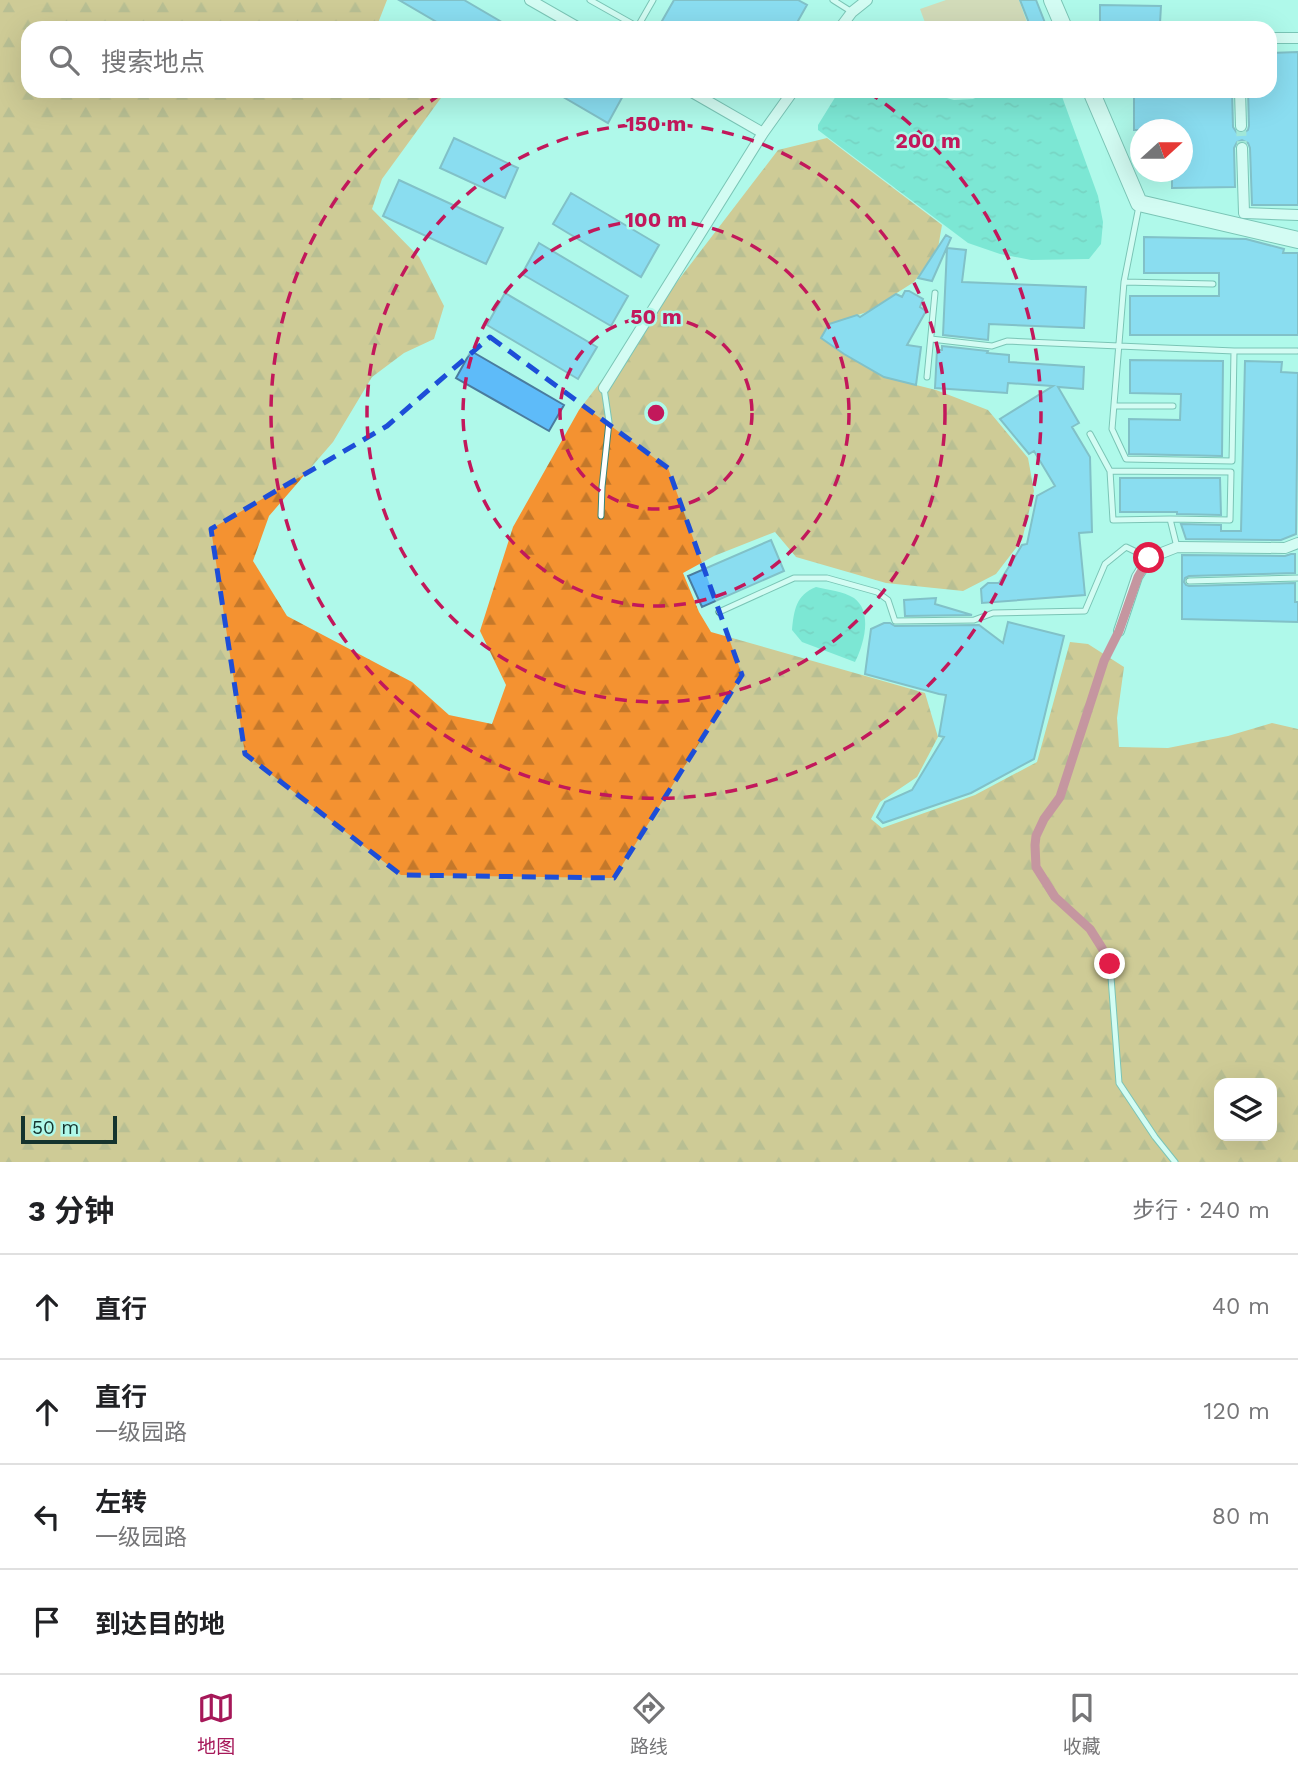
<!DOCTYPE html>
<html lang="zh">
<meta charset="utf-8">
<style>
body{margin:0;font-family:"Work Sans","Noto Sans SC",sans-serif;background:#f2f2f2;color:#202124}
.controls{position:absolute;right:21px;bottom:21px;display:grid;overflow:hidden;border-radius:14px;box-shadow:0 7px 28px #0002}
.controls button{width:63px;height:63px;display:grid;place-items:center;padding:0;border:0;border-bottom:2px solid #e0e0e0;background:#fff;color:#202124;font:35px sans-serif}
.compass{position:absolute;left:1130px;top:119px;width:63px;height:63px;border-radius:50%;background:#fff;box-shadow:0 7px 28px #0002;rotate:69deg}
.scale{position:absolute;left:21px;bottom:18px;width:96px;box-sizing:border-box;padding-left:7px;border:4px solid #15342e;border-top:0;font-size:19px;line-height:24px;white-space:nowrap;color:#15342e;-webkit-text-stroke:5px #aff9ea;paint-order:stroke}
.stop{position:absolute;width:21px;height:21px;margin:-16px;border:5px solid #e11d48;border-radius:50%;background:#fff}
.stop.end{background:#e11d48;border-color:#fff;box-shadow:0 2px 7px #0008}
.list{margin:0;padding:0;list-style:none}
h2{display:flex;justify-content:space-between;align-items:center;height:91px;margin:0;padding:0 28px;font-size:30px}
h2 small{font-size:23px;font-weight:400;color:#757577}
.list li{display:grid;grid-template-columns:46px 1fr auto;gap:21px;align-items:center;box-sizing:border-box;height:105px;padding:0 28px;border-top:2px solid #e0e0e0}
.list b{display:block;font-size:26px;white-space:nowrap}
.list p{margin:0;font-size:23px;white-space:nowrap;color:#757577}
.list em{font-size:23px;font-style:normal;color:#757577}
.icon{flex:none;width:38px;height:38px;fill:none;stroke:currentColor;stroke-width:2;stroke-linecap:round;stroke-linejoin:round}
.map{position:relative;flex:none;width:1298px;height:1162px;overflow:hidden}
.search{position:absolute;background:#fff;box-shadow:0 7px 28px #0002;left:21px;right:21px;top:21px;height:77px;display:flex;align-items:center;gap:18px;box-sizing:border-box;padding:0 24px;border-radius:21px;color:#757577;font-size:26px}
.sheet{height:511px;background:#fff}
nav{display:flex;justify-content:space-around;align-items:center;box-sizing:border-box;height:98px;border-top:2px solid #e0e0e0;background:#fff;font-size:19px;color:#757577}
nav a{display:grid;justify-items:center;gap:4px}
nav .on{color:#a61859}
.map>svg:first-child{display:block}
.forest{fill:url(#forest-firs);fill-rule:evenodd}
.pitch{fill:#fcb77e}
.water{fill:url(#water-ripples)}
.building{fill:#5ebbf9;stroke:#4a7c9f;stroke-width:2}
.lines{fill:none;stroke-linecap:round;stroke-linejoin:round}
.street-tunnel{stroke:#90d2c4;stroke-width:10;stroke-dasharray:10 5;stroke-linecap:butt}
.lane-casing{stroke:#3b8578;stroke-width:7}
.street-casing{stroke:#3b8578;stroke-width:12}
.secondary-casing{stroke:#3b8578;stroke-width:18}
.lane{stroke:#fff;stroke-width:5}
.street{stroke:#fff;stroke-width:10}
.secondary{stroke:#fff;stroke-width:16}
.route{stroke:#e11d48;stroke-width:9}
.marked{fill:none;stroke:#1d4ed8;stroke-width:5;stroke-dasharray:14 9;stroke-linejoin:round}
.ring{fill:none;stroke:#c2185b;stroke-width:3.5;stroke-dasharray:12 9}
.centre{fill:#c2185b;stroke:#aff9ea;stroke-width:3.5}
.ring-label{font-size:21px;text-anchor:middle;font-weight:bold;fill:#c2185b;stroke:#aff9ea;stroke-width:5;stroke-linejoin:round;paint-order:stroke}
</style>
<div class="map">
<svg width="1298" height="1162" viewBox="0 0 1298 1162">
<defs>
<pattern id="forest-firs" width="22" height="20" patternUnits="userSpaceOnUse" patternTransform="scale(1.75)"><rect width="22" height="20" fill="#f49231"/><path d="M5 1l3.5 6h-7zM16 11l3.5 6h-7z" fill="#c4782a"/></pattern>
<pattern id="water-ripples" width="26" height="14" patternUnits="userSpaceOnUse" patternTransform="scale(1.75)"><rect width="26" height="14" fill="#3fd1bb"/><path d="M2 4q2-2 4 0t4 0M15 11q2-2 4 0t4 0" fill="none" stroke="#34aa98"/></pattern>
</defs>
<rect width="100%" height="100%" fill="#aff9ea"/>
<path class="forest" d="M 0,0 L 387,0 L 378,23 L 387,28 L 28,28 L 28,91 L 446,91 L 382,179 L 372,209 L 419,257 L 444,306 L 434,339 L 404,353 L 372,377 L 333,442 L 269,516 L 253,561 L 287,616 L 412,682 L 449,715 L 492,724 L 506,685 L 480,631 L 513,527 L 579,410 L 778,150 L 827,138 L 942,225 L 938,248 L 914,282 L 867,312 L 829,324 L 821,338 L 844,354 L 884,377 L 936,390 L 988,410 L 1028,458 L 1034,491 L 1022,540 L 996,574 L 963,591 L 886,583 L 796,557 L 775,532 L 714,556 L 683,573 L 699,612 L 711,632 L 925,693 L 938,737 L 917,777 L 880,802 L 871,819 L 882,828 L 975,795 L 1037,762 L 1070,642 L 1088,644 L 1124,667 L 1117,718 L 1119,747 L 1168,748 L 1228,736 L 1272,723 L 1298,729 L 1298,1162 L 0,1162 ZM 1219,1083 L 1272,1083 L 1272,1136 L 1219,1136 Z"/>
<path class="pitch" d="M 946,0 L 1019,0 L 1029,28 L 927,28 L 920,9 Z"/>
<path class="water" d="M 839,91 L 921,91 L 954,100 L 973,99 L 991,91 L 1060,91 L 1098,196 L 1103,222 L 1101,244 L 1089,259 L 1031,260 L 1000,254 L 968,243 L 818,130 L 818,125 Z
M 816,587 C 828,590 843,591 854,598 C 873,612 864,644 855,662 L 802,642 L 792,630 C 794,610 796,595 816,587 Z"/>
<path class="building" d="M 399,0 L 464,0 L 512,28 L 447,28 Z
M 674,0 L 798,0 L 807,5 L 794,28 L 658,28 Z
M 1020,0 L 1036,0 L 1047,28 L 1031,28 Z
M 1100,5 L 1161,6 L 1160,23 L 1100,22 Z
M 1298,52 L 1298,205 L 1252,205 L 1250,148 L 1248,143 L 1242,140 L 1237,142 L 1234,148 L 1235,187 L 1172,188 L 1172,172 L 1182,172 L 1182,130 L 1134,130 L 1134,91 L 1232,91 L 1233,127 L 1237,133 L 1242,134 L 1248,130 L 1249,126 L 1248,91 L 1270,91 L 1270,53 Z
M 553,91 L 618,91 L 624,94 L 608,123 Z
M 454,138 L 518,168 L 505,198 L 440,168 Z
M 399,180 L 503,228 L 486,264 L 383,216 Z
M 571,193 L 659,245 L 641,277 L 553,224 Z
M 946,235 L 951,238 L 932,281 L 918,278 Z
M 1144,237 L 1246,239 L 1284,249 L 1283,253 L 1298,253 L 1298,335 L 1130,335 L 1130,296 L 1219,296 L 1219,273 L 1144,273 Z
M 539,243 L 628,296 L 611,326 L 522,274 Z
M 947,248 L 966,250 L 962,282 L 1086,287 L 1084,328 L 989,324 L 988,340 L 943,335 Z
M 905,291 L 909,291 L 923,299 L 920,307 L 926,311 L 907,345 L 921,347 L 916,385 L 884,377 L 844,354 L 821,338 L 829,324 L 857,315 L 860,317 L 896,294 L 902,297 Z
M 505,293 L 597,347 L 578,379 L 487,325 Z
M 942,346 L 988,351 L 987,353 L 1009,355 L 1009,362 L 1084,367 L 1083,389 L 1058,387 L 1079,423 L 1072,427 L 1090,457 L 1092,532 L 1079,533 L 1085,595 L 982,603 L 981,589 L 988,583 L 999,583 L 1022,545 L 1027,544 L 1037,496 L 1055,486 L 1034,451 L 1029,454 L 1000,419 L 1053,386 L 1008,383 L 1007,393 L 935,388 L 937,350 L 942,350 Z
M 471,351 L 564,405 L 549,431 L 456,378 Z
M 1130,360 L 1223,361 L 1222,456 L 1129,454 L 1129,419 L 1180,420 L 1181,394 L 1130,393 Z
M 1245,361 L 1282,362 L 1281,372 L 1298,373 L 1296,534 L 1281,540 L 1186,539 L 1181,524 L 1221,525 L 1221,531 L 1241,531 Z
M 1120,478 L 1220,478 L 1221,515 L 1177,514 L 1177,512 L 1120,512 Z
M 771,540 L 784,571 L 702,607 L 688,576 Z
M 1291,554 L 1295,554 L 1295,573 L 1189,576 L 1185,578 L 1184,582 L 1186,585 L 1189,586 L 1295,583 L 1295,602 L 1298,602 L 1298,622 L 1182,619 L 1182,555 L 1285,556 Z
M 936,598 L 935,604 L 972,615 L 905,616 L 904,600 Z
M 1008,622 L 1064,636 L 1034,759 L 971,793 L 883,823 L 877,817 L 885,802 L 912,790 L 944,737 L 939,736 L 946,695 L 939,694 L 865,674 L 871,629 L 884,623 L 890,623 L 895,626 L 979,625 L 1003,643 Z"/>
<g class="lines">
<path class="street-tunnel" d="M 1241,126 L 1242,148"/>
<defs>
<path id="lane" d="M 590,0 L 638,27
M 833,0 L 852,12
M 637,28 L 653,0
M 1139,206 L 1124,282 L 1112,429 L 1126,459 L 1232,461 L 1234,351
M 1124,282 L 1213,284
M 931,339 L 992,346 L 1007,341 L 1234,351 L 1297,351
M 927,377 L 935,293
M 1114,406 L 1173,406
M 1090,434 L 1110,471
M 601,516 L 602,487 L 609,422 L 604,388
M 1170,519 L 1113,520 L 1110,471 L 1231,472 L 1230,520 L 1170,519 L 1177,547
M 1189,581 L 1298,578
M 719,612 L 794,578 L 827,578 L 877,592 L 888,600 L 895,621 L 974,620 L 993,613 L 1085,611 L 1105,564 L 1126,547 L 1149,558
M 1119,631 L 1104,661 L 1060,797 L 1044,819 L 1036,836 L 1035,845 L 1036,867 L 1054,897 L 1090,929 L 1102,948 L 1110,964 L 1119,1083 L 1155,1137 L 1175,1162"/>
<path id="street" d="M 530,0 L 579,28
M 840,28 L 852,12 L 867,0
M 1270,38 L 1298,38
M 690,91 L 763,133 L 793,91
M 1240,91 L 1241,126
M 1242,148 L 1244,213 L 1298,215
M 604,388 L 763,133
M 1119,631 L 1137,577 L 1149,558 L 1177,547 L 1285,548 L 1298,543"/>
<path id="secondary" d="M 1052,0 L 1064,28
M 1091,91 L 1139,203 L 1298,240"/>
</defs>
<use href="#lane" class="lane-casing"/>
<use href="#street" class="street-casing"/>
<use href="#secondary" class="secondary-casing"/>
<use href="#lane" class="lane"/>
<use href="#street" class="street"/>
<use href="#secondary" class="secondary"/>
</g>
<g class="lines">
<path class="route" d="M 1110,964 L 1102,948 L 1090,929 L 1055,897 L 1036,867 L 1035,845 L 1036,836 L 1044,819 L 1060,797 L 1104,661 L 1119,631 L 1138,577 L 1149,558"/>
</g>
<path d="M0 0H1298V1162H0ZM 490,337 L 668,468 L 742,675 L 614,878 L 401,875 L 245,754 L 211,529 L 387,426 Z" fill="#aff9ea" fill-opacity=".55" fill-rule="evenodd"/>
<path class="marked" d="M 490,337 L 668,468 L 742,675 L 614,878 L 401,875 L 245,754 L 211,529 L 387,426 Z"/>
<g class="ring">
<circle cx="656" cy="413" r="96"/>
<circle cx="656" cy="413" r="193"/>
<circle cx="656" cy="413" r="289"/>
<path d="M868 92A385 385 0 1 1 444 92"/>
</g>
<circle cx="656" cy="413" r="10" class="centre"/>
<g class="ring-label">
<text x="656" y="131">150 m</text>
<text x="928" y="148">200 m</text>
<text x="656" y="227">100 m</text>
<text x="656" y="324">50 m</text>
</g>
</svg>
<div class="controls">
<button><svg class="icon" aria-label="layers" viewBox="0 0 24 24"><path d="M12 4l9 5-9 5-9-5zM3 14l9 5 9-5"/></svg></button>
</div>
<svg class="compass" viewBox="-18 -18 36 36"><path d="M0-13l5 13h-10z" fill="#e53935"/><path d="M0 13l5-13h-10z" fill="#757577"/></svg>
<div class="scale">50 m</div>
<div class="stop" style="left:1149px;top:558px"></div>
<div class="stop end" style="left:1110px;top:964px"></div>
<div class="search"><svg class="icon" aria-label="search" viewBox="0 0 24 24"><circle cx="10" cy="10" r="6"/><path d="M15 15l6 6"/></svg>搜索地点</div>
</div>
<section class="sheet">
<h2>3 分钟<small>步行 · 240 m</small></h2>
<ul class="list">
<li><svg class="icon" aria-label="ahead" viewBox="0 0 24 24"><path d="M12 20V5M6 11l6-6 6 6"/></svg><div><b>直行</b></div><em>40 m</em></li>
<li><svg class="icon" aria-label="ahead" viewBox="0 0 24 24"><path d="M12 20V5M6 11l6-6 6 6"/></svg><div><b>直行</b><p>一级园路</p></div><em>120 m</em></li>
<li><svg class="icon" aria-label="left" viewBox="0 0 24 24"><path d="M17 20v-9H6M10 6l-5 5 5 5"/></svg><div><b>左转</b><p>一级园路</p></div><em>80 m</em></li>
<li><svg class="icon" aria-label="arrive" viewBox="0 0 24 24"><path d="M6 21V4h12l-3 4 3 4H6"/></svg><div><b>到达目的地</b></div></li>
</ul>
</section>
<nav>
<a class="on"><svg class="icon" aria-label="map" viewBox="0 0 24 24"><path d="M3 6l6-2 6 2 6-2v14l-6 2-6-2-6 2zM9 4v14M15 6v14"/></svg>地图</a>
<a><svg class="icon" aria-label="directions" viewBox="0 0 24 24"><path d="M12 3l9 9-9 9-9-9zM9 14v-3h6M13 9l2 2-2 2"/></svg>路线</a>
<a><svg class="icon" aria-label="saved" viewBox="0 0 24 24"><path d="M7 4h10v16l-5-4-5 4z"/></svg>收藏</a>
</nav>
